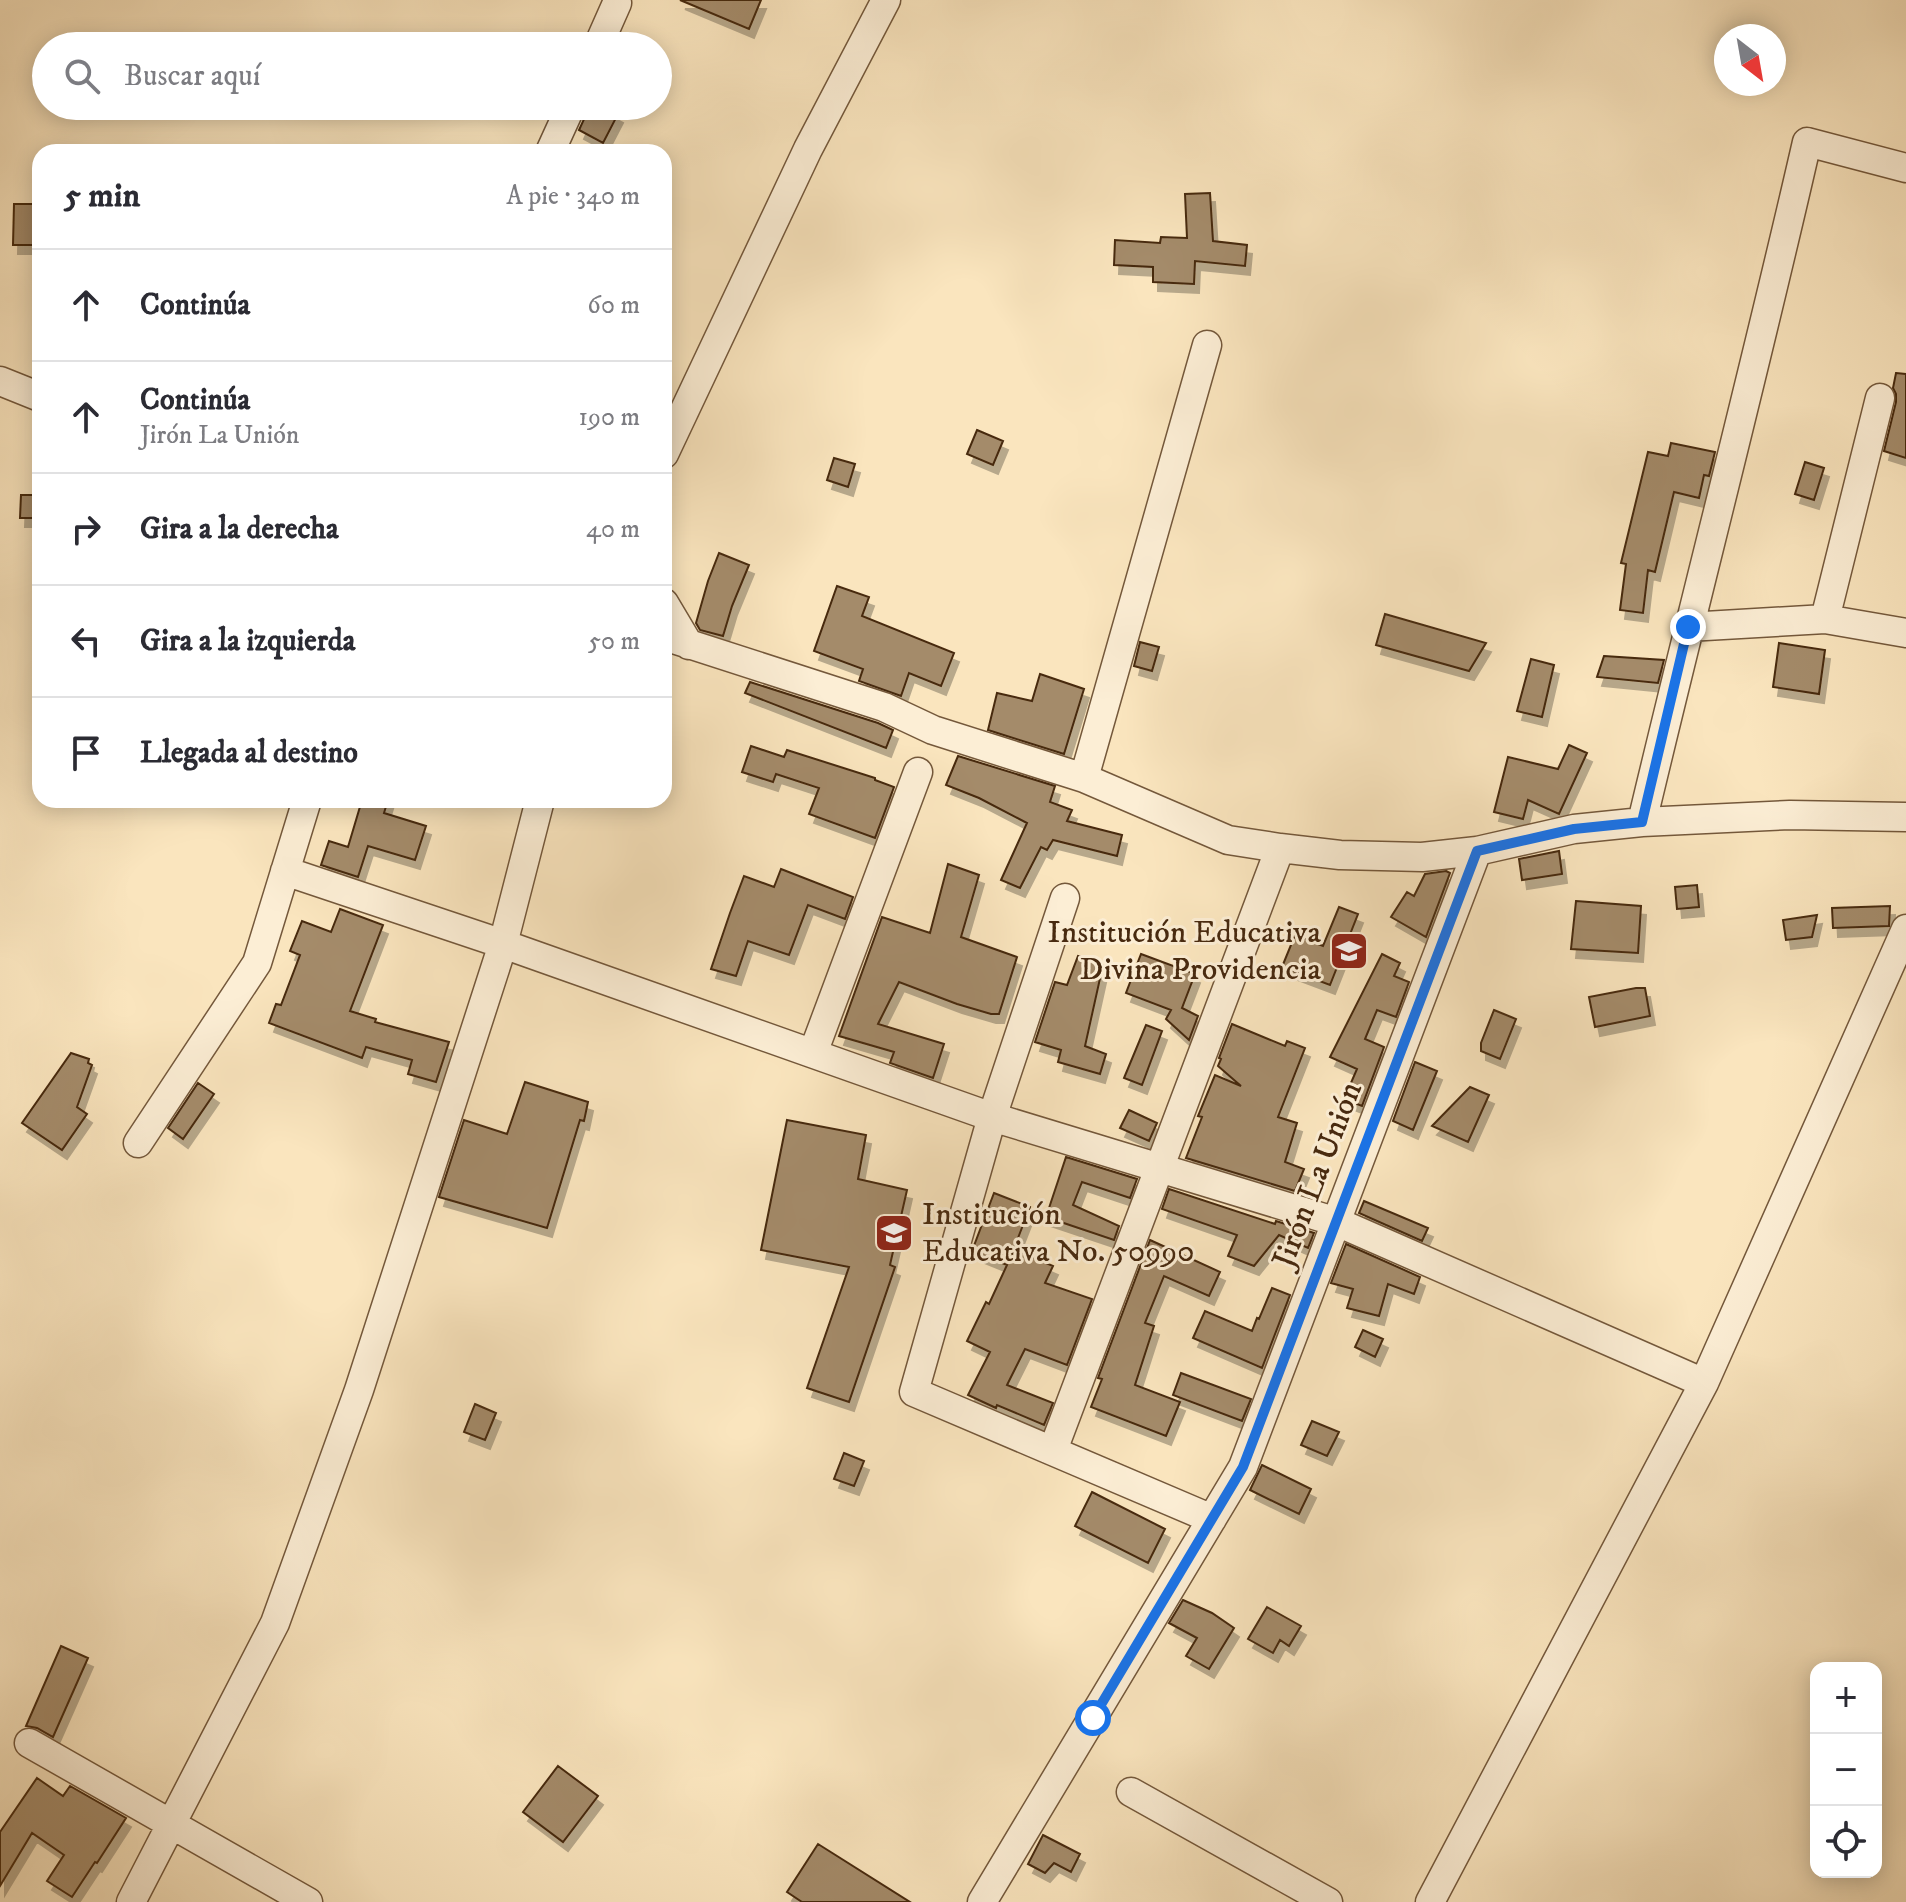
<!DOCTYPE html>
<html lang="es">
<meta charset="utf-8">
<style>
body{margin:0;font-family:"IM FELL DW Pica",serif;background:#f7f7f7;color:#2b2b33}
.controls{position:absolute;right:24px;bottom:24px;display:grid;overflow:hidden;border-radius:16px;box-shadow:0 4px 20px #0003}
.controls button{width:72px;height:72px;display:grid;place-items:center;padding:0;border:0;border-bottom:2px solid #e1e1e2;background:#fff;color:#2b2b33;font:40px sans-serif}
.compass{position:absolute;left:1714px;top:24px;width:72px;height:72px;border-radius:50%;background:#fff;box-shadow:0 4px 20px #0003;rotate:149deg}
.stop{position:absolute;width:24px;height:24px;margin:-18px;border:6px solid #1a73e8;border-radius:50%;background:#fff}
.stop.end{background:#1a73e8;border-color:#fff;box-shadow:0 2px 8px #0008}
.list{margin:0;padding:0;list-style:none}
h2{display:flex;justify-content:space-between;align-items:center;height:104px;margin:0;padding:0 32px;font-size:34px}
h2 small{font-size:26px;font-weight:400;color:#7c7c81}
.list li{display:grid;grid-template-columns:52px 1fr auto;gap:24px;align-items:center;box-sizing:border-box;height:112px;padding:0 32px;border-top:2px solid #e1e1e2}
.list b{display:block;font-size:30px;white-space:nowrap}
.list p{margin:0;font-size:26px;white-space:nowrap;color:#7c7c81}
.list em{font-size:26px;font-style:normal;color:#7c7c81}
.icon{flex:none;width:44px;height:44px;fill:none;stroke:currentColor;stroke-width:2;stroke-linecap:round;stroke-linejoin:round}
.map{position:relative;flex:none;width:1906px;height:1902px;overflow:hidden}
.search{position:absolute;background:#fff;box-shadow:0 4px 20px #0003;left:32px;top:32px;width:640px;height:88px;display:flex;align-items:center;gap:20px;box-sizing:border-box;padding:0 28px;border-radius:44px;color:#7c7c81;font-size:30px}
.panel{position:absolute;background:#fff;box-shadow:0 4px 20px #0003;left:32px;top:144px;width:640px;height:664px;border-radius:24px}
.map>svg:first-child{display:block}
.building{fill:#a48b6a;stroke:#47290f;stroke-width:2;filter:url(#shadow)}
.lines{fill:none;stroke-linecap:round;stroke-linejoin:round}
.minor-casing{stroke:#74583b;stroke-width:31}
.minor{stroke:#fceed5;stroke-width:28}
.route{stroke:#1a73e8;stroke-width:10}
.labels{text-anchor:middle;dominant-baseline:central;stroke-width:6;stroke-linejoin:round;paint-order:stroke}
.poi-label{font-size:32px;fill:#47290f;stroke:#fceed5;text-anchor:end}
.street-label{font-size:32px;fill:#47290f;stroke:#fceed5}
</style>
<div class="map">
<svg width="1906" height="1902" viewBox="0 0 1906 1902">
<defs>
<filter id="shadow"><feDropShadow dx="5" dy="9" stdDeviation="0" flood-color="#0004"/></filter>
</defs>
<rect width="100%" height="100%" fill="#fae5be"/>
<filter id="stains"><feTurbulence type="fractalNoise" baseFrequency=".0025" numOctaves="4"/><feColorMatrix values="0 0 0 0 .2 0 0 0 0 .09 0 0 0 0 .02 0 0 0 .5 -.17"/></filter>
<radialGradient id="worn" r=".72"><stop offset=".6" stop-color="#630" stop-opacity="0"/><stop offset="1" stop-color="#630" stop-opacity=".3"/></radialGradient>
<path class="building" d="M 680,0 L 761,0 L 749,29 Z
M 590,106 L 603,106 L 618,114 L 603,143 L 579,130 Z
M 1210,193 L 1213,241 L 1247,245 L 1245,266 L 1195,261 L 1194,284 L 1153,282 L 1153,267 L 1114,265 L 1115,240 L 1160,243 L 1161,237 L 1187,238 L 1185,194 Z
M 14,204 L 40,204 L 40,245 L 13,245 Z
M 1896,373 L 1906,374 L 1906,458 L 1884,451 L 1896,402 L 1896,394 L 1893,388 Z
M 977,430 L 1003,441 L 993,465 L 967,454 Z
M 1671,443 L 1715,452 L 1709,476 L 1704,475 L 1699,498 L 1674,492 L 1655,572 L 1648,570 L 1643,613 L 1620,610 L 1626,564 L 1621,563 L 1648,452 L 1668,456 Z
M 834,458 L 855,464 L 848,487 L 827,480 Z
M 1805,462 L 1824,468 L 1814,500 L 1795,494 Z
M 21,495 L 40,495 L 40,518 L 20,518 Z
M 719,553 L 749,565 L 732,606 L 723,636 L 700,630 L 696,623 L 708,581 Z
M 837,586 L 869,597 L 862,616 L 954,653 L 941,686 L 909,673 L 901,696 L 859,681 L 863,669 L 814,651 Z
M 1385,614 L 1486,643 L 1469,671 L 1376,645 Z
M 1140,642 L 1159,647 L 1152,671 L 1134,666 Z
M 1779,643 L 1825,650 L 1819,694 L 1773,687 Z
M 1604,656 L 1664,660 L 1658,683 L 1597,677 Z
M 1531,659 L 1554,665 L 1542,717 L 1517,711 Z
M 1040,674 L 1084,689 L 1064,754 L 988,730 L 997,693 L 1032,701 Z
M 750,682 L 878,723 L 893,730 L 886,748 L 745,693 Z
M 1569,745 L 1587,753 L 1559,814 L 1528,800 L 1523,819 L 1494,812 L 1508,757 L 1558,769 Z
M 751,746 L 784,757 L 787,750 L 875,778 L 875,780 L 894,787 L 875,838 L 809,814 L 819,788 L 776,774 L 773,782 L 742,772 Z
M 958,756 L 1055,786 L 1050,802 L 1072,810 L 1067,821 L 1122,835 L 1117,856 L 1053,840 L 1047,850 L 1041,847 L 1020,888 L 1001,880 L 1027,823 L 979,798 L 946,785 Z
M 362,800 L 388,800 L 384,813 L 426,826 L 415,860 L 368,846 L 358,877 L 321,865 L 329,841 L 348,847 Z
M 1559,851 L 1562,874 L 1522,880 L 1519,859 Z
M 948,864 L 979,875 L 961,937 L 1017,957 L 999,1014 L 991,1014 L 957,1004 L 899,982 L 878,1024 L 944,1044 L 933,1078 L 890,1063 L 894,1052 L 839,1036 L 882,917 L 930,933 Z
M 781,869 L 853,897 L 845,919 L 808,905 L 789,955 L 748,941 L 736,976 L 711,969 L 730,913 L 744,876 L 774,887 Z
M 1446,871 L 1450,873 L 1426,937 L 1391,917 L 1407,892 L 1414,896 L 1425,874 Z
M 1697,885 L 1699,907 L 1677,909 L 1675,887 Z
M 1576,901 L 1641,906 L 1638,953 L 1571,949 Z
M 1890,906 L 1889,926 L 1833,928 L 1832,908 Z
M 1339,907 L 1358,914 L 1330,985 L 1282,967 L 1295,935 L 1323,946 Z
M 340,909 L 383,925 L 350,1011 L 376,1019 L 375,1022 L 449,1042 L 436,1082 L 408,1074 L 412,1060 L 366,1047 L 362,1058 L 269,1023 L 276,1004 L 281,1005 L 300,955 L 290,951 L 302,921 L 331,932 Z
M 1817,915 L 1812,937 L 1786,940 L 1783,920 Z
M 1141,954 L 1195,974 L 1182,1008 L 1198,1016 L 1189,1040 L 1166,1019 L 1171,1010 L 1126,993 Z
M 1382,954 L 1400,963 L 1394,976 L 1409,982 L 1396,1017 L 1377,1010 L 1365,1039 L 1384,1047 L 1362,1106 L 1344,1099 L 1357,1069 L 1330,1057 Z
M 1078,956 L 1103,965 L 1085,1046 L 1106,1054 L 1100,1074 L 1058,1062 L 1061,1050 L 1035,1042 L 1055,982 L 1067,985 Z
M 1636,988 L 1645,988 L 1650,1016 L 1595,1027 L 1589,997 Z
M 1494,1010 L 1516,1019 L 1500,1059 L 1481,1051 L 1481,1043 Z
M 1232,1024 L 1285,1046 L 1287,1041 L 1305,1048 L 1278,1117 L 1297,1123 L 1285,1162 L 1304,1169 L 1295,1191 L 1186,1158 L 1202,1117 L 1198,1116 L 1215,1075 L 1241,1086 L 1218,1066 L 1221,1059 L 1219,1058 Z
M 1146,1025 L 1162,1031 L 1142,1085 L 1124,1078 Z
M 71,1053 L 89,1059 L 88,1063 L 92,1065 L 77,1107 L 87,1114 L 62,1150 L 22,1123 Z
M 1415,1062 L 1437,1071 L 1413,1130 L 1393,1121 Z
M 525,1082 L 588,1102 L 584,1121 L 580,1120 L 547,1228 L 439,1197 L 464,1120 L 507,1134 Z
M 198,1083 L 214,1094 L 183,1139 L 168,1128 Z
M 1470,1087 L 1489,1095 L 1468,1142 L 1432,1126 Z
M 1129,1110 L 1157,1123 L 1149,1141 L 1120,1128 Z
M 787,1120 L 866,1135 L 858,1179 L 907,1190 L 890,1265 L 895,1267 L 849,1402 L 807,1388 L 849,1267 L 761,1250 Z
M 1066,1157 L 1137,1179 L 1130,1198 L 1082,1182 L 1073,1205 L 1119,1226 L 1114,1240 L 1046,1217 Z
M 1169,1189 L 1275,1224 L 1276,1221 L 1314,1233 L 1308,1248 L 1279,1235 L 1254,1266 L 1228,1256 L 1237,1235 L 1162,1209 Z
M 994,1193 L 1030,1207 L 1011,1256 L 1014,1249 L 1053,1266 L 1045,1283 L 1092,1299 L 1067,1365 L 1025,1349 L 1007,1385 L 1053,1403 L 1044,1425 L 997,1405 L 996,1408 L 968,1395 L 990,1352 L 967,1341 L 986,1302 L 989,1304 L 1007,1265 L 972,1251 Z
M 1364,1201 L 1428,1228 L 1422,1241 L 1359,1213 Z
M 1150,1240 L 1220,1272 L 1209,1296 L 1164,1276 L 1145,1323 L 1154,1326 L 1135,1385 L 1180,1402 L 1166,1436 L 1091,1407 L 1102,1379 L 1098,1378 Z
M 1346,1244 L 1420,1277 L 1414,1294 L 1388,1284 L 1379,1316 L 1347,1308 L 1353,1289 L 1331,1283 Z
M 1272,1288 L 1290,1295 L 1262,1368 L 1193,1338 L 1205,1311 L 1252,1331 L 1257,1318 L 1259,1319 Z
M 1363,1330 L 1383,1339 L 1375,1357 L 1355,1347 Z
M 1181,1373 L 1251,1399 L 1242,1421 L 1173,1395 Z
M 475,1404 L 496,1413 L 485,1440 L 464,1432 Z
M 1312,1421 L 1339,1432 L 1327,1456 L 1301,1445 Z
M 844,1453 L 864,1461 L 854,1486 L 834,1479 Z
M 1262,1465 L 1311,1489 L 1299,1514 L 1250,1490 Z
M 1092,1492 L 1165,1529 L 1148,1563 L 1075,1526 Z
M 1183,1600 L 1212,1613 L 1234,1628 L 1209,1669 L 1186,1656 L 1197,1638 L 1169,1623 Z
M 1267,1607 L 1301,1626 L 1289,1646 L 1280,1640 L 1273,1653 L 1248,1639 Z
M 61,1646 L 88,1658 L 53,1737 L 37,1728 L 26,1726 Z
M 558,1766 L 598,1796 L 563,1842 L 523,1812 Z
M 37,1778 L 63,1796 L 70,1786 L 126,1818 L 97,1863 L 95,1862 L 72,1897 L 47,1881 L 64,1855 L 32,1833 L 0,1886 L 0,1832 Z
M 1043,1835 L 1080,1854 L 1071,1872 L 1054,1863 L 1045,1873 L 1028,1864 Z
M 818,1844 L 910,1902 L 802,1902 L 787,1892 Z"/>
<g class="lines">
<defs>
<path id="minor" d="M 598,46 L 617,3
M 550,152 L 571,106
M 0,381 L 40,397
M 664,454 L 808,149 L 886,0
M 664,603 L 689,645
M 1825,619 L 1880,398
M 1688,627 L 1825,619 L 1906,633
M 664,636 L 884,707 L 933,730 L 1084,778 L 1228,840 L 1280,848 L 1340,855 L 1422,857 L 1477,851 L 1574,829 L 1642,822 L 1790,815 L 1906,817
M 1084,778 L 1207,345
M 1642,822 C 1696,595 1755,370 1807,142 L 1906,168
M 285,871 L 503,944 L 992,1117 L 1337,1222 L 1704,1383
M 1065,898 L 992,1117 L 914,1392 L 1212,1519
M 813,1053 L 918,772
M 138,1143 L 257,963 L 307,800
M 1053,1450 L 1280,848
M 29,1743 L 308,1902
M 1131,1792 L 1328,1902
M 131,1902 L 275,1623 L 359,1390 L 503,944 L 540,800
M 982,1902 L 1243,1467 L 1477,851
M 1430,1902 L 1704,1383 L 1906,929"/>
</defs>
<use href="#minor" class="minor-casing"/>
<use href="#minor" class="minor"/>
</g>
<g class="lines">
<path class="route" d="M 1093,1718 L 1243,1467 L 1477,851 L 1574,829 L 1642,822 L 1688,627"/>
</g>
<defs>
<symbol id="school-square" viewBox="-11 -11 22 22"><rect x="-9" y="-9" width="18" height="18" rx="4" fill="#8f2418" stroke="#fceed5"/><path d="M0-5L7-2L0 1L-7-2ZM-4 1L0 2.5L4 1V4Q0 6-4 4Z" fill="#fff"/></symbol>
</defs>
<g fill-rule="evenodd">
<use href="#school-square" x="1327" y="929" width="44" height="44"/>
<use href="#school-square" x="872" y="1211" width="44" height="44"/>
</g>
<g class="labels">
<g class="poi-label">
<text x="1321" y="933">Institución Educativa<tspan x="1321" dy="37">Divina Providencia</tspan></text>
<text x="922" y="1215" text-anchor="start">Institución<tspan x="922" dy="37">Educativa No. 50990</tspan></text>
</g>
<g class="street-label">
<text transform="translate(1318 1175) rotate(-69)">Jirón La Unión</text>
</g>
</g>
<rect width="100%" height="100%" filter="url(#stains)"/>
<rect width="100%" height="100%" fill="url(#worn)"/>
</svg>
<div class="controls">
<button>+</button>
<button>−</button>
<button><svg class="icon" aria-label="locate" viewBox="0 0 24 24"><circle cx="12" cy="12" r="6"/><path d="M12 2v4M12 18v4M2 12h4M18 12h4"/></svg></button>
</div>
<svg class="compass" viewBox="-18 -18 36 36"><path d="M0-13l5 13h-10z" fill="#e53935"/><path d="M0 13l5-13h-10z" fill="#7c7c81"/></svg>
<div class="stop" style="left:1093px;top:1718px"></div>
<div class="stop end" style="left:1688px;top:627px"></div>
<div class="search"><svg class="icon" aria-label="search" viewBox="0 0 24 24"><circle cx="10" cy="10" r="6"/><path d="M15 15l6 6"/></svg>Buscar aquí</div>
<section class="panel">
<h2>5 min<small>A pie · 340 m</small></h2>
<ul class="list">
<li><svg class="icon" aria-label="ahead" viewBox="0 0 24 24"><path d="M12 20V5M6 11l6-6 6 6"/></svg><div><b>Continúa</b></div><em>60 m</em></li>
<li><svg class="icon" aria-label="ahead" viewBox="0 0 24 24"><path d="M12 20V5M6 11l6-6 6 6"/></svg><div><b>Continúa</b><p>Jirón La Unión</p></div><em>190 m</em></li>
<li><svg class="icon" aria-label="right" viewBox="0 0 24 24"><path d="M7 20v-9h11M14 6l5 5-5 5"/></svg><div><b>Gira a la derecha</b></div><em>40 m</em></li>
<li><svg class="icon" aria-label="left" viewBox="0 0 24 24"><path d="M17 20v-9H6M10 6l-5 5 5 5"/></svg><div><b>Gira a la izquierda</b></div><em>50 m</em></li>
<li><svg class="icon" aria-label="arrive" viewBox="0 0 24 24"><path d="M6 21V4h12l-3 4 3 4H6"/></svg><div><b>Llegada al destino</b></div></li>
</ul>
</section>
</div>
